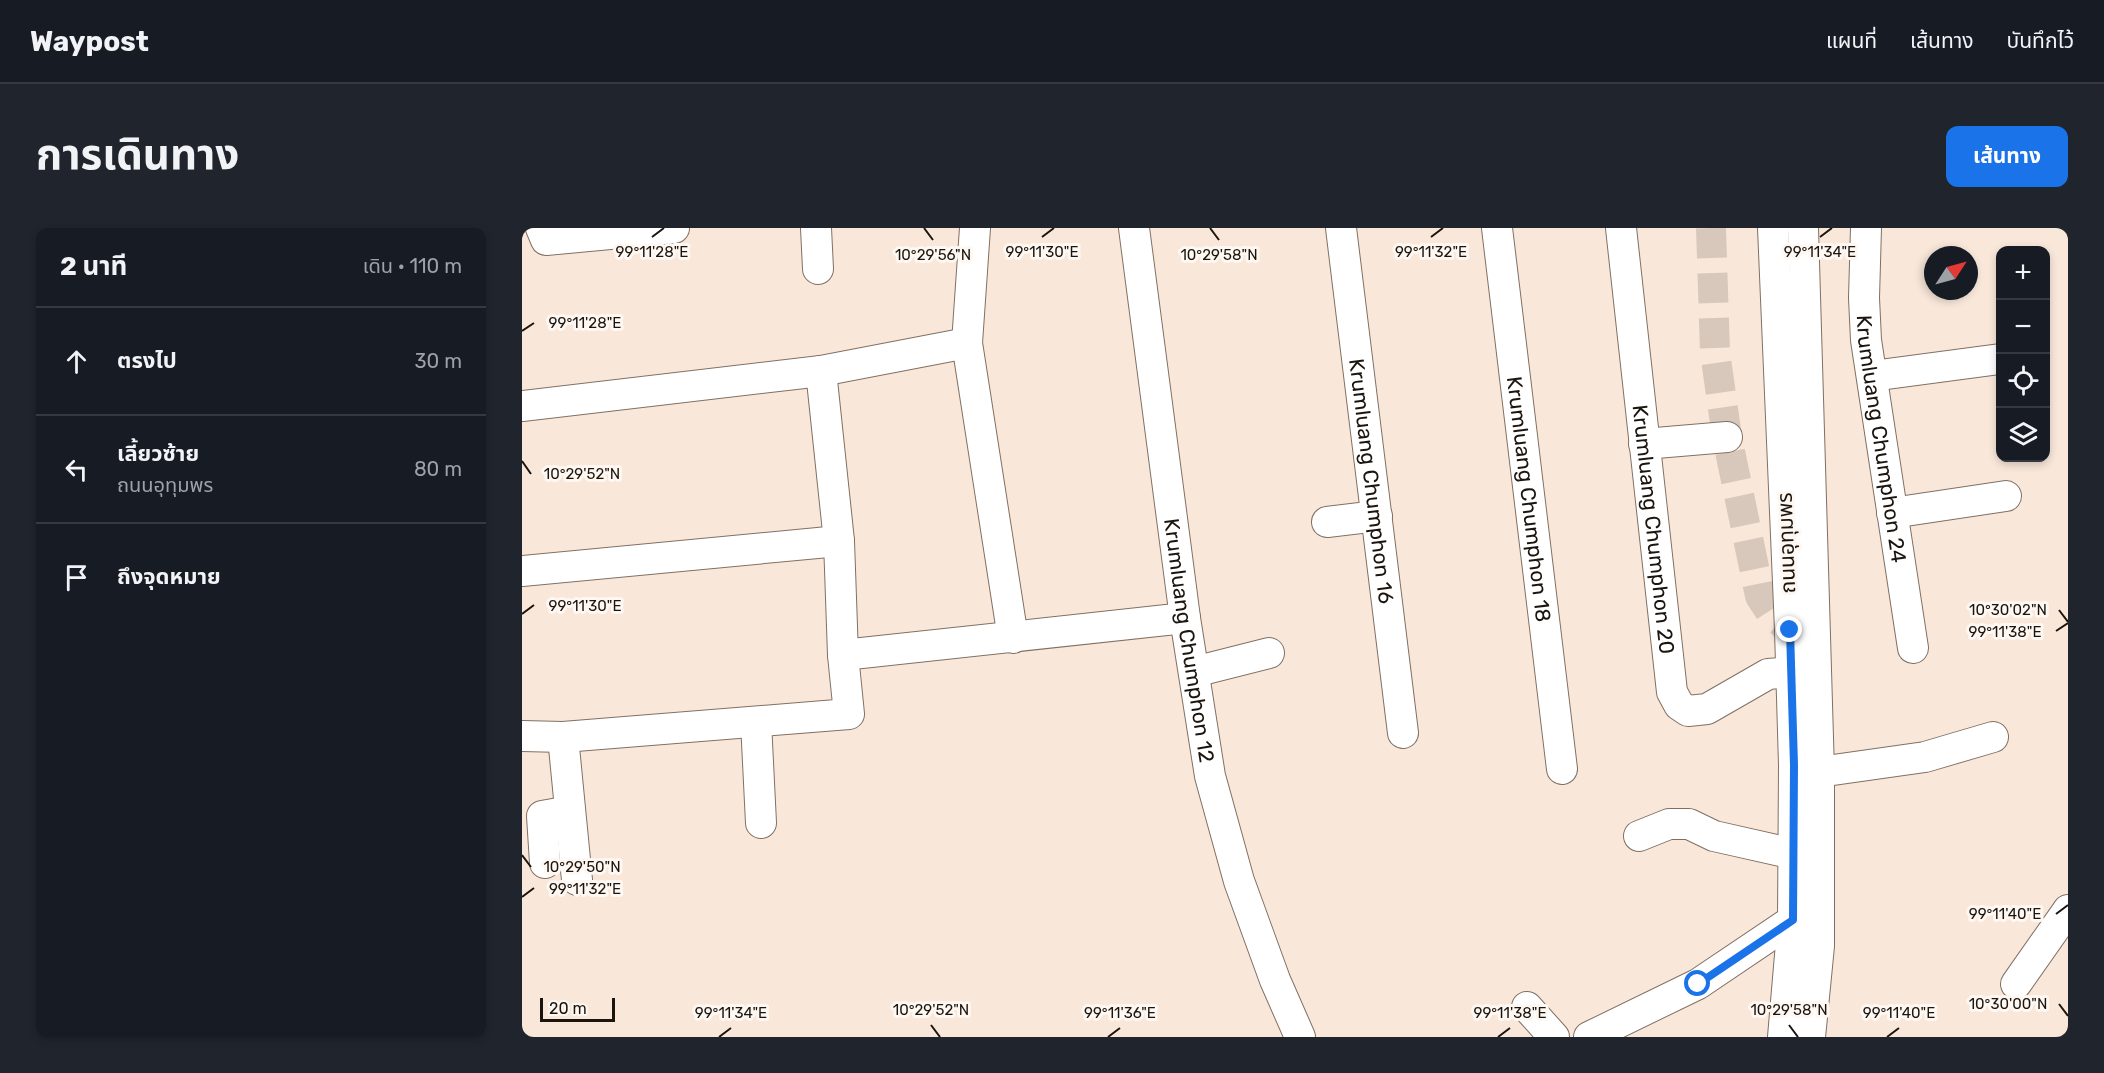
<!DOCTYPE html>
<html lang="th">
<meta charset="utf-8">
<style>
body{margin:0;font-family:Rubik,"Noto Sans Thai",sans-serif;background:#20242c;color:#f1f3f6}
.controls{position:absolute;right:18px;top:18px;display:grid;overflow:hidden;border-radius:12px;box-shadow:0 3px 9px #0003}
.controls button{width:54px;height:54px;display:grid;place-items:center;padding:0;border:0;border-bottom:2px solid #363941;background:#171b24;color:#f1f3f6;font:30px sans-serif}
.compass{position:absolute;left:1402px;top:18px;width:54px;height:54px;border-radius:50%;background:#171b24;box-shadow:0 3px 9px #0003;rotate:54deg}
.scale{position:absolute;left:18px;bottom:15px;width:75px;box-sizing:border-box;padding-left:6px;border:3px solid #1b1510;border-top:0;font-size:16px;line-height:21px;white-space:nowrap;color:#1b1510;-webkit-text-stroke:4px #fef7f2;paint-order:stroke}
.stop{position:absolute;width:18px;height:18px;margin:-14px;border:4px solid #1a73e8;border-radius:50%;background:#fff}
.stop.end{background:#1a73e8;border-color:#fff;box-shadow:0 2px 6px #0008}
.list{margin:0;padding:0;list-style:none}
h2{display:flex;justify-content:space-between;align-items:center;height:78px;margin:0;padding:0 24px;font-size:26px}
h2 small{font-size:20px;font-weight:400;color:#9ea1a6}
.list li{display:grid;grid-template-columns:39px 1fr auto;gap:18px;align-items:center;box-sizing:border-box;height:108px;padding:0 24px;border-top:2px solid #363941}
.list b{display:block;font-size:22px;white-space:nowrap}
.list p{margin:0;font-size:20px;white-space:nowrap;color:#9ea1a6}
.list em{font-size:20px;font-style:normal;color:#9ea1a6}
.icon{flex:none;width:33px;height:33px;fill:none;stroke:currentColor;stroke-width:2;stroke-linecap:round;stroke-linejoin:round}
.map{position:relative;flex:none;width:1546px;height:809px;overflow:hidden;border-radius:12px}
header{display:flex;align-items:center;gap:36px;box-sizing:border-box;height:84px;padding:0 30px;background:#171b24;border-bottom:2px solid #363941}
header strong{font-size:28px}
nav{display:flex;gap:33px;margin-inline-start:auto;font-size:21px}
.intro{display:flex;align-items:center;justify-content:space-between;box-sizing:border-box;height:144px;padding:0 36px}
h1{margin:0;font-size:42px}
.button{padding:15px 27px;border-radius:12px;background:#1a73e8;color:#fff;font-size:21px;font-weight:700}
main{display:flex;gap:36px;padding:0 36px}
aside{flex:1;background:#171b24;border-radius:12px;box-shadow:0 3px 9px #0003}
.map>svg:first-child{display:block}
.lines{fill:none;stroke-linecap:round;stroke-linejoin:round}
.minor-tunnel{stroke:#d8c8bc;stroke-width:30;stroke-dasharray:30 15;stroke-linecap:butt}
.minor-casing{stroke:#807064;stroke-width:32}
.minor{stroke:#fff;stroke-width:30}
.route{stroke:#1a73e8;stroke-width:8}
.ticks{fill:none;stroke:#1b1510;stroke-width:2}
.labels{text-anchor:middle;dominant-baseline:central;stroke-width:6;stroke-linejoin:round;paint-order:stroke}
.street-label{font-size:21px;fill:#1b1510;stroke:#fef7f2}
.ticks-label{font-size:15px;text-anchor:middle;fill:#1b1510;stroke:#fef7f2;stroke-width:6;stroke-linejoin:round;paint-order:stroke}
</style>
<header>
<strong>Waypost</strong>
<nav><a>แผนที่</a><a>เส้นทาง</a><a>บันทึกไว้</a></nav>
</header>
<div class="intro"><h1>การเดินทาง</h1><a class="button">เส้นทาง</a></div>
<main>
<aside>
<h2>2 นาที<small>เดิน · 110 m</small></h2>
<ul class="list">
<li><svg class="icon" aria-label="ahead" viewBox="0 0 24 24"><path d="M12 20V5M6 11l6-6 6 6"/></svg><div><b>ตรงไป</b></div><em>30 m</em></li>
<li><svg class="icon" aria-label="left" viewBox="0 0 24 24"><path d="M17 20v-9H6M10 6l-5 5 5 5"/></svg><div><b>เลี้ยวซ้าย</b><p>ถนนอุทุมพร</p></div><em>80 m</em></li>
<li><svg class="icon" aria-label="arrive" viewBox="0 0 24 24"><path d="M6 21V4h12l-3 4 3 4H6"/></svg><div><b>ถึงจุดหมาย</b></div></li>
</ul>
</aside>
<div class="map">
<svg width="1546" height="809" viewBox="0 0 1546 809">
<rect width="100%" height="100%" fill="#f9e8da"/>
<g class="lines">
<path class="minor-tunnel" d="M 1189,0 L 1193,124 L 1205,209 L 1238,368 L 1249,385 L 1268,402"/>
<defs>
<g id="minor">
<path d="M 19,0 L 24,12 L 152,0"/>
<path d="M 294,0 L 296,41"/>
<path d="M 453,0 L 445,115 L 491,410"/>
<path id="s1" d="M 612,0 L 663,390 L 688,548 L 717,653 L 753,752 L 778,809"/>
<path id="s2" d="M 819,0 L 881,505"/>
<path id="s3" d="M 975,0 L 1040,541"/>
<path id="s4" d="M 1099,0 L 1150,464 L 1157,477 L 1166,483 L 1185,481 L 1246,446 L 1270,444"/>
<path d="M 1251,0 L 1268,402 L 1272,537 L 1271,692 L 1261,809"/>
<path d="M 1281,0 L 1297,544 L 1297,718 L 1288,809"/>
<path id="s5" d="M 1344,0 L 1342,70 L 1344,112 L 1391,420"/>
<path d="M 1350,148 L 1478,131"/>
<path d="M 0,178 L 299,143 L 445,115"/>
<path d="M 1122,216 L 1205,209"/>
<path d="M 1370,285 L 1484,268"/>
<path d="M 805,294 L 855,288"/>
<path d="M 0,343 L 317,313"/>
<path d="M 321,427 L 663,390"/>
<path d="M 672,444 L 747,425"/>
<path d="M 234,494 L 239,595"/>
<path d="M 0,508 L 41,509 L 327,486 L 321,427 L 317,313 L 299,143"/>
<path d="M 41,509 L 55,652"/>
<path d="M 1297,544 L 1403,529 L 1471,509"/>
<path d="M 1117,608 L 1147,596 L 1167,596 L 1192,608 L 1272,626"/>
<path d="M 23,635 L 20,588 L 48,583"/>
<path d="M 1494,756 L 1546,682"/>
<path d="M 1005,779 L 1032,809"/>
<path d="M 1067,809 L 1176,756 L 1271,692"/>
</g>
</defs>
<use href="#minor" class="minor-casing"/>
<use href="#minor" class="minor"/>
</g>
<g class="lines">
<path class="route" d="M 1176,756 L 1271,692 L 1272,537 L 1268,402"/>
</g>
<path class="ticks" d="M 402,0 L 411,12M 688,0 L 697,12M 130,9 L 142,0M 520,9 L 532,0M 909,9 L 921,0M 1298,9 L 1310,0M 0,103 L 12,95M 0,233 L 9,246M 1537,382 L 1546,394M 0,386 L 12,377M 1534,403 L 1546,395M 0,627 L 9,639M 0,669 L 12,660M 1534,686 L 1546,677M 1537,776 L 1546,788M 409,797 L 418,809M 1267,797 L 1276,809M 197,809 L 209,800M 586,809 L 598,800M 976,809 L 988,800M 1365,809 L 1377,800"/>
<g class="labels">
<g class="street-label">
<text stroke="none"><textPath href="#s5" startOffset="212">Krumluang Chumphon 24</textPath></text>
<text stroke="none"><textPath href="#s2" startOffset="255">Krumluang Chumphon 16</textPath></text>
<text stroke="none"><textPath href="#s3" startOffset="273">Krumluang Chumphon 18</textPath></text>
<text stroke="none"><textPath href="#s4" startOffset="303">Krumluang Chumphon 20</textPath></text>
<text transform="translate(1264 315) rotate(-92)">ถนนอุทุมพร</text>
<text stroke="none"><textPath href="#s1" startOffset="416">Krumluang Chumphon 12</textPath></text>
</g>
</g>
<g class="ticks-label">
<text x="1298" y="29">99°11'34"E</text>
<text x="130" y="29">99°11'28"E</text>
<text x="520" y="29">99°11'30"E</text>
<text x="909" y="29">99°11'32"E</text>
<text x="411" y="32">10°29'56"N</text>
<text x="697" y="32">10°29'58"N</text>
<text x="63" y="100">99°11'28"E</text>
<text x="60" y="251">10°29'52"N</text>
<text x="63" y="383">99°11'30"E</text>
<text x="1486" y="387">10°30'02"N</text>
<text x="1483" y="409">99°11'38"E</text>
<text x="60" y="644">10°29'50"N</text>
<text x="63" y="666">99°11'32"E</text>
<text x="1483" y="691">99°11'40"E</text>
<text x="1486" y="781">10°30'00"N</text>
<text x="409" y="787">10°29'52"N</text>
<text x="1267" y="787">10°29'58"N</text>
<text x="209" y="790">99°11'34"E</text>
<text x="598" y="790">99°11'36"E</text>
<text x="988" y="790">99°11'38"E</text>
<text x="1377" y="790">99°11'40"E</text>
</g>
</svg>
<div class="controls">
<button>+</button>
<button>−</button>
<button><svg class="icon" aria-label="locate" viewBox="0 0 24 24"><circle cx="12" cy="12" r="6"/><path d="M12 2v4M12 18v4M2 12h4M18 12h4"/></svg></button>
<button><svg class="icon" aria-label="layers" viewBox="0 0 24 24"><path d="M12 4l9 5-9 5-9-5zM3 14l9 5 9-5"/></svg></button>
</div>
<svg class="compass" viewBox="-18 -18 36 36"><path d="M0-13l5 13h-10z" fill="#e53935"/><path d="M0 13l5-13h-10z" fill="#9ea1a6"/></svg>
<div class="scale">20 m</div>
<div class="stop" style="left:1176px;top:756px"></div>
<div class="stop end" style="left:1268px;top:402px"></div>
</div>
</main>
